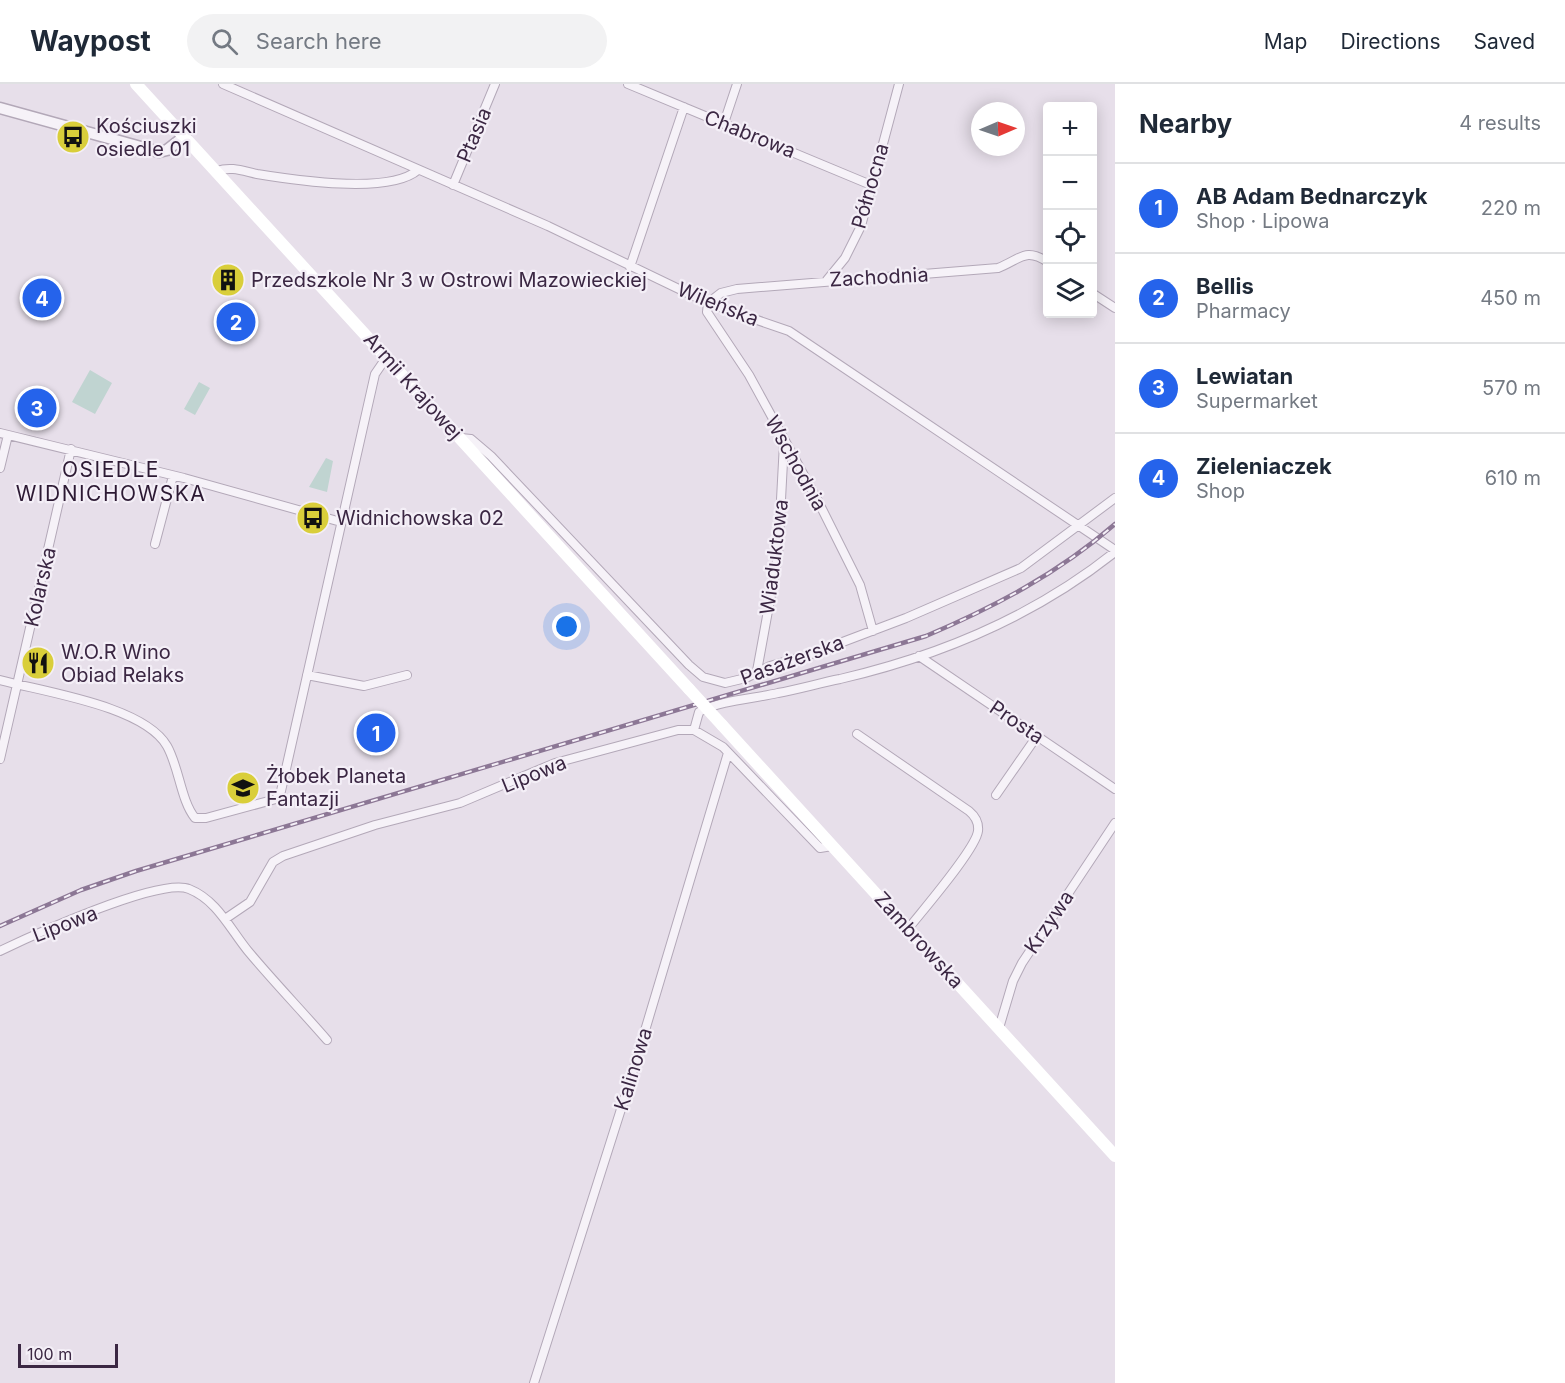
<!DOCTYPE html>
<meta charset="utf-8">
<style>
body{margin:0;font-family:Inter,sans-serif;background:#f2f2f3;color:#1f2937}
.controls{position:absolute;right:18px;top:18px;display:grid;overflow:hidden;border-radius:6px;box-shadow:0 3px 15px #0003}
.controls button{width:54px;height:54px;display:grid;place-items:center;padding:0;border:0;border-bottom:2px solid #e0e1e3;background:#fff;color:#1f2937;font:30px sans-serif}
.compass{position:absolute;left:971px;top:18px;width:54px;height:54px;border-radius:50%;background:#fff;box-shadow:0 3px 15px #0003;rotate:88deg}
.scale{position:absolute;left:18px;bottom:15px;width:100px;box-sizing:border-box;padding-left:6px;border:3px solid #3b2743;border-top:0;font-size:16px;line-height:21px;white-space:nowrap;color:#3b2743;-webkit-text-stroke:4px #f4eff7;paint-order:stroke}
.you{position:absolute;left:567px;top:543px;width:21px;height:21px;margin:-15px;border:4px solid #fff;border-radius:50%;background:#1a73e8;box-shadow:0 0 0 9px #1a73e833}
.badge{display:grid;place-items:center;width:39px;height:39px;border-radius:50%;background:#2563eb;color:#fff;font-size:20px;font-weight:700}
.pin{position:absolute;translate:-50% -50%;border:3px solid #fff;box-shadow:0 2px 6px #0006}
.list{margin:0;padding:0;list-style:none}
h2{display:flex;justify-content:space-between;align-items:center;height:78px;margin:0;padding:0 24px;font-size:26px}
h2 small{font-size:20px;font-weight:400;color:#747a83}
.list li{display:grid;grid-template-columns:39px 1fr auto;gap:18px;align-items:center;box-sizing:border-box;height:90px;padding:0 24px;border-top:2px solid #e0e1e3}
.list b{display:block;font-size:22px;white-space:nowrap}
.list p{margin:0;font-size:20px;white-space:nowrap;color:#747a83}
.list em{font-size:20px;font-style:normal;color:#747a83}
.icon{flex:none;width:33px;height:33px;fill:none;stroke:currentColor;stroke-width:2;stroke-linecap:round;stroke-linejoin:round}
.map{position:relative;flex:none;width:1115px;height:1299px;overflow:hidden}
header{display:flex;align-items:center;gap:36px;box-sizing:border-box;height:84px;padding:0 30px;background:#fff;border-bottom:2px solid #e0e1e3}
header strong{font-size:28px}
nav{display:flex;gap:33px;margin-inline-start:auto;font-size:21px}
.search{width:420px;height:54px;background:#f2f2f3;display:flex;align-items:center;gap:15px;box-sizing:border-box;padding:0 21px;border-radius:33px;color:#747a83;font-size:22px}
main{display:flex}
aside{flex:1;background:#fff}
.map>svg:first-child{display:block}
.green{fill:#c0d4d1}
.lines{fill:none;stroke-linecap:round;stroke-linejoin:round}
.minor-casing{stroke:#b3a8b8;stroke-width:10}
.tertiary-casing{stroke:#b3a8b8;stroke-width:13}
.minor{stroke:#f6f2f8;stroke-width:8}
.tertiary{stroke:#f6f2f8;stroke-width:10}
.secondary{stroke:#fff;stroke-width:12}
.rail-casing{stroke:#8c7795;stroke-width:4.5}
.rail{stroke:#f4eff7;stroke-width:2;stroke-dasharray:7;stroke-linecap:butt}
.secondary-bridge{stroke:#fff;stroke-width:12}
.labels{text-anchor:middle;dominant-baseline:central;stroke-width:4.5;stroke-linejoin:round;paint-order:stroke}
.poi-label{font-size:20px;fill:#3b2743;stroke:#f4eff7;text-anchor:start}
.street-label{font-size:20px;fill:#3b2743;stroke:#f4eff7}
.neighbourhood-label{font-size:21px;letter-spacing:1.5px;fill:#2c1933;stroke:#f4eff7}
</style>
<header>
<strong>Waypost</strong>
<div class="search"><svg class="icon" aria-label="search" viewBox="0 0 24 24"><circle cx="10" cy="10" r="6"/><path d="M15 15l6 6"/></svg>Search here</div>
<nav><a>Map</a><a>Directions</a><a>Saved</a></nav>
</header>
<main>
<div class="map">
<svg width="1115" height="1299" viewBox="0 0 1115 1299">
<rect width="100%" height="100%" fill="#e7dfea"/>
<path class="green" d="M 90,286 L 112,299 L 95,330 L 72,318 Z
M 199,298 L 210,304 L 195,331 L 184,325 Z
M 326,374 L 333,377 L 327,408 L 309,403 Z"/>
<g class="lines">
<defs>
<path id="minor" d="M 223,0 L 548,142 L 708,219 L 789,247 L 1115,466
M 628,0 L 871,101
M 724,39 L 737,0
M 217,87 C 231,82 243,87 257,90 C 294,96 389,111 418,86
M 453,101 L 495,0
M 630,183 L 684,23
M 827,196 L 845,174 L 861,142 L 899,0
M 1092,209 L 1115,224
M 708,219 L 707,228 L 749,291 L 818,417 L 860,501 L 873,547
M 708,219 L 721,209 L 737,205 L 998,184 C 1021,175 1025,163 1048,178
M 0,349 L 184,394 L 341,438
M 461,354 L 471,355 L 491,372 L 689,581 L 703,593 L 725,599 L 746,594 L 770,582 L 811,570 L 906,534 L 1021,484 L 1115,414
M 0,384 L 8,351
M 155,460 L 173,392
M 919,572 L 1115,705
M 757,587 L 778,472 L 784,359
M 307,591 L 364,602 L 407,591
M 0,596 C 44,608 144,622 167,662 C 179,683 181,717 195,734 L 206,734 L 276,715 L 281,707 L 375,290 L 386,274
M 694,646 L 699,628 C 722,616 752,615 778,609 C 799,605 820,599 840,595 C 939,572 1036,531 1115,468
M 857,650 L 969,727 C 975,732 979,738 978,747 C 976,765 922,827 908,845
M 0,675 L 71,365
M 996,711 L 1037,652
M 225,835 L 250,818 L 273,778 L 283,772 L 375,741 L 460,719 L 555,679 L 678,646 L 694,646 L 723,663 L 820,764 L 832,762
M 0,867 C 31,852 160,793 189,805 C 217,816 230,845 248,867 C 273,897 301,926 327,956
M 999,944 L 1013,897 L 1022,879 L 1115,739
M 534,1299 L 629,1000 L 728,669"/>
<path id="tertiary" d="M 0,24 L 159,68 L 167,66 L 185,52"/>
</defs>
<use href="#minor" class="minor-casing"/>
<use href="#tertiary" class="tertiary-casing"/>
<use href="#minor" class="minor"/>
<use href="#tertiary" class="tertiary"/>
<path class="secondary" d="M 136,0 L 689,605
M 722,641 L 1115,1072"/>
<defs>
<path id="rail" d="M 0,842 L 81,806 L 136,787 L 926,552 C 994,523 1059,489 1115,440"/>
</defs>
<use href="#rail" class="rail-casing"/>
<use href="#rail" class="rail"/>
<path class="secondary-bridge" d="M 689,605 L 722,641"/>
</g>
<defs>
<symbol id="bus-disc" viewBox="-11 -11 22 22"><circle r="9.5" fill="#d9ce3a" stroke="#f4eff7"/><path d="M-5-6H5V4H4V6H2V4H-2V6H-4V4H-5ZM-3.5-4V0h7V-4ZM-3.5 1.2v1.5H-2V1.2ZM2 1.2v1.5H3.5V1.2Z" fill="#111"/></symbol>
<symbol id="building-disc" viewBox="-11 -11 22 22"><circle r="9.5" fill="#d9ce3a" stroke="#f4eff7"/><path d="M-4-6H4V6H1V3H-1V6H-4ZM-2.5-4.3h1.7v1.8h-1.7ZM.8-4.3h1.7v1.8H.8ZM-2.5-1h1.7V.8h-1.7ZM.8-1h1.7V.8H.8Z" fill="#111"/></symbol>
<symbol id="restaurant-disc" viewBox="-11 -11 22 22"><circle r="9.5" fill="#d9ce3a" stroke="#f4eff7"/><path d="M-5-6h1v4h1v-4h1v4h1v-4h1v5L-1.5 .5V6h-2V.5L-5-1ZM5-6V6H3V1.5H1.5Q1.5-4 5-6Z" fill="#111"/></symbol>
<symbol id="school-disc" viewBox="-11 -11 22 22"><circle r="9.5" fill="#d9ce3a" stroke="#f4eff7"/><path d="M0-5L7-2L0 1L-7-2ZM-4 1L0 2.5L4 1V4Q0 6-4 4Z" fill="#111"/></symbol>
</defs>
<g fill-rule="evenodd">
<use href="#bus-disc" x="54" y="34" width="38" height="38"/>
<use href="#building-disc" x="209" y="177" width="38" height="38"/>
<use href="#bus-disc" x="294" y="415" width="38" height="38"/>
<use href="#restaurant-disc" x="19" y="560" width="38" height="38"/>
<use href="#school-disc" x="224" y="685" width="38" height="38"/>
</g>
<g class="labels">
<g class="poi-label">
<text x="96" y="42">Kościuszki<tspan x="96" dy="23">osiedle 01</tspan></text>
<text x="251" y="196">Przedszkole Nr 3 w Ostrowi Mazowieckiej</text>
<text x="336" y="434">Widnichowska 02</text>
<text x="61" y="568">W.O.R Wino<tspan x="61" dy="23">Obiad Relaks</tspan></text>
<text x="266" y="692">Żłobek Planeta<tspan x="266" dy="23">Fantazji</tspan></text>
</g>
<g class="street-label">
<text transform="translate(750 50) rotate(22)">Chabrowa</text>
<text transform="translate(474 51) rotate(-67)">Ptasia</text>
<text transform="translate(870 102) rotate(-74)">Północna</text>
<text transform="translate(879 193) rotate(-3)">Zachodnia</text>
<text transform="translate(718 220) rotate(22)">Wileńska</text>
<text transform="translate(413 302) rotate(48)">Armii Krajowej</text>
<text transform="translate(796 379) rotate(61)">Wschodnia</text>
<text transform="translate(774 473) rotate(-83)">Wiaduktowa</text>
<text transform="translate(40 503) rotate(-77)">Kolarska</text>
<text transform="translate(792 576) rotate(-20)">Pasażerska</text>
<text transform="translate(1017 638) rotate(34)">Prosta</text>
<text transform="translate(534 690) rotate(-22)">Lipowa</text>
<text transform="translate(1049 838) rotate(-56)">Krzywa</text>
<text transform="translate(65 840) rotate(-21)">Lipowa</text>
<text transform="translate(919 856) rotate(48)">Zambrowska</text>
<text transform="translate(633 985) rotate(-73)">Kalinowa</text>
</g>
<g class="neighbourhood-label">
<text x="111" y="385">OSIEDLE<tspan x="111" dy="24">WIDNICHOWSKA</tspan></text>
</g>
</g>
</svg>
<div class="controls">
<button>+</button>
<button>−</button>
<button><svg class="icon" aria-label="locate" viewBox="0 0 24 24"><circle cx="12" cy="12" r="6"/><path d="M12 2v4M12 18v4M2 12h4M18 12h4"/></svg></button>
<button><svg class="icon" aria-label="layers" viewBox="0 0 24 24"><path d="M12 4l9 5-9 5-9-5zM3 14l9 5 9-5"/></svg></button>
</div>
<svg class="compass" viewBox="-18 -18 36 36"><path d="M0-13l5 13h-10z" fill="#e53935"/><path d="M0 13l5-13h-10z" fill="#747a83"/></svg>
<div class="scale">100 m</div>
<div class="you"></div>
<div class="pin badge" style="left:376px;top:649px">1</div>
<div class="pin badge" style="left:236px;top:238px">2</div>
<div class="pin badge" style="left:37px;top:324px">3</div>
<div class="pin badge" style="left:42px;top:214px">4</div>
</div>
<aside>
<h2>Nearby<small>4 results</small></h2>
<ul class="list">
<li><span class="badge">1</span><div><b>AB Adam Bednarczyk</b><p>Shop · Lipowa</p></div><em>220 m</em></li>
<li><span class="badge">2</span><div><b>Bellis</b><p>Pharmacy</p></div><em>450 m</em></li>
<li><span class="badge">3</span><div><b>Lewiatan</b><p>Supermarket</p></div><em>570 m</em></li>
<li><span class="badge">4</span><div><b>Zieleniaczek</b><p>Shop</p></div><em>610 m</em></li>
</ul>
</aside>
</main>
